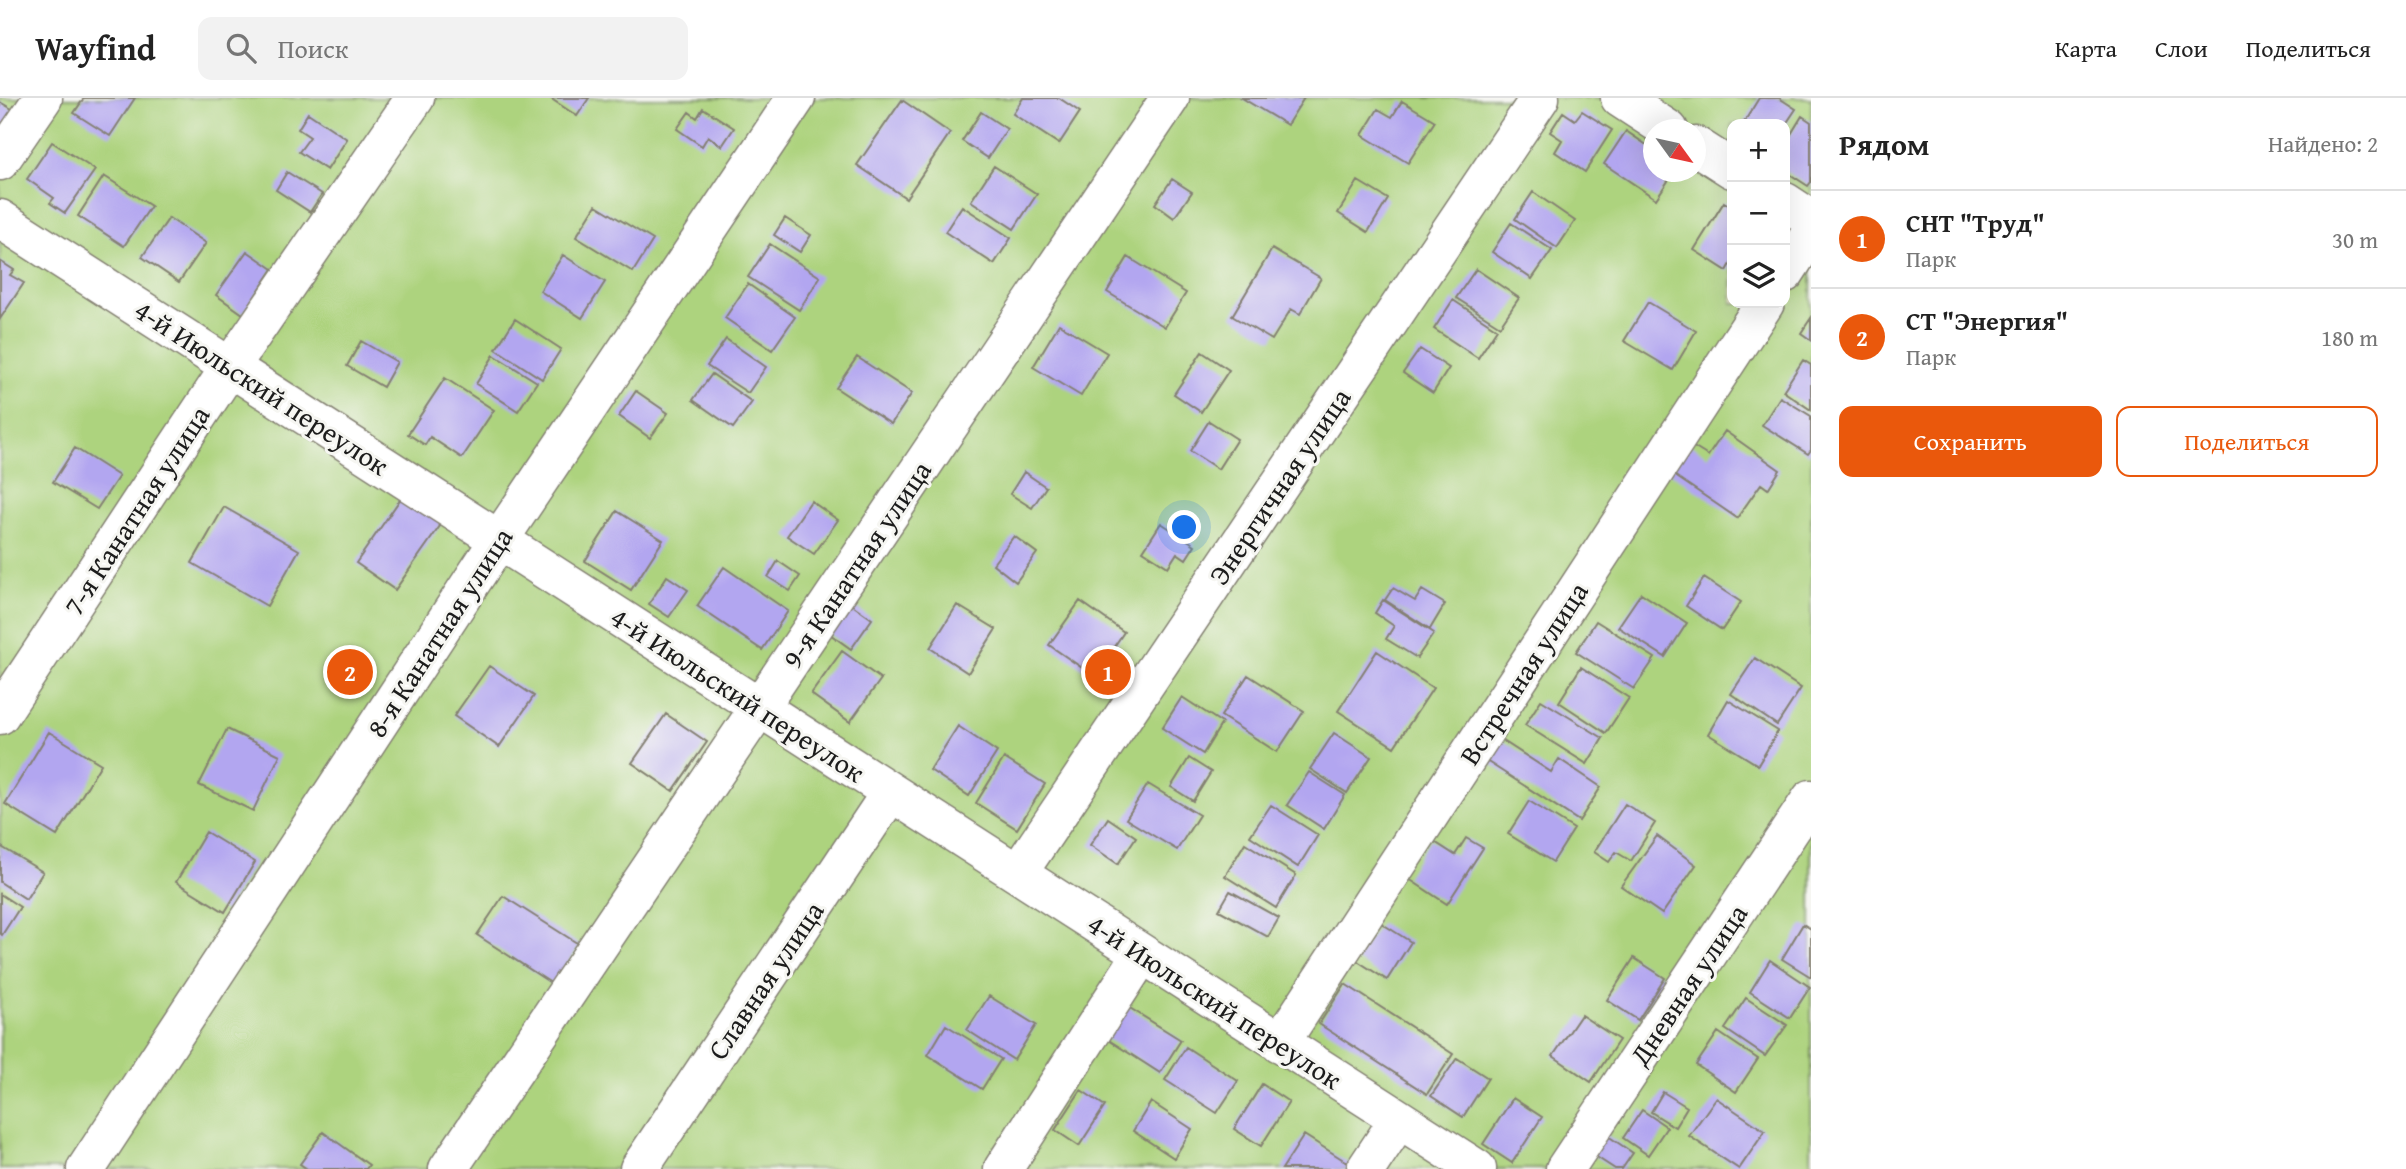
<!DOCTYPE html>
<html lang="ru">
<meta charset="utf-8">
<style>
body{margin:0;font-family:"Gentium Book Plus",serif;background:#f2f2f2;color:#222}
.controls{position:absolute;right:21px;top:21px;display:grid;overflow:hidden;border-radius:14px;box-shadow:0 7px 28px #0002}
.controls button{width:63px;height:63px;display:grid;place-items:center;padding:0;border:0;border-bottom:2px solid #e0e0e0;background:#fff;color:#222;font:35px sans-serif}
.compass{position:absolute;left:1643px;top:21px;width:63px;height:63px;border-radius:50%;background:#fff;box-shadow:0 7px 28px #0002;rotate:123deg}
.you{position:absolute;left:1185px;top:430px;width:24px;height:24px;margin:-18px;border:5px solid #fff;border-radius:50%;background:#1a73e8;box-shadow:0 0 0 10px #1a73e833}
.badge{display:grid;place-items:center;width:46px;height:46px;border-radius:50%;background:#ea580c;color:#fff;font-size:23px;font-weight:700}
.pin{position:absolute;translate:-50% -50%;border:4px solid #fff;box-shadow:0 2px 7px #0006}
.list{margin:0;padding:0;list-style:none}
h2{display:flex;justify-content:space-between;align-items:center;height:91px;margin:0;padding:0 28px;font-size:30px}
h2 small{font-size:23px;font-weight:400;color:#767676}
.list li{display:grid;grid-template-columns:46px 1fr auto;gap:21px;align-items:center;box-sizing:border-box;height:98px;padding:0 28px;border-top:2px solid #e0e0e0}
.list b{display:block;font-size:26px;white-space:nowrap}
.list p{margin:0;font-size:23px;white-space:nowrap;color:#767676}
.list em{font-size:23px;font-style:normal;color:#767676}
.actions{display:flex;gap:14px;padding:21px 28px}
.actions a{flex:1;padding:16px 0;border:2px solid #ea580c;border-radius:14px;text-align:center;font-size:24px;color:#ea580c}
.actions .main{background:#ea580c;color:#fff}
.icon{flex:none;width:38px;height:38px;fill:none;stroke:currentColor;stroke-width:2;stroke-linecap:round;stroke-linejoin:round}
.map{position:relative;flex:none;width:1811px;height:1071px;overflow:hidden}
header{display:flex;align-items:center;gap:42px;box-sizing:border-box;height:98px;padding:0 35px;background:#fff;border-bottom:2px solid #e0e0e0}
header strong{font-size:33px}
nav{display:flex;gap:38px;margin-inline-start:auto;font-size:24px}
.search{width:490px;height:63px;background:#f2f2f2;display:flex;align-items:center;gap:18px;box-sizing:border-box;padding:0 24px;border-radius:14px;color:#767676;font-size:26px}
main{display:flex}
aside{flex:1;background:#fff}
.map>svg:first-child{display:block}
.green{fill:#add37e;stroke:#64784d;stroke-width:2;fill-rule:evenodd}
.building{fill:#b2a6f0}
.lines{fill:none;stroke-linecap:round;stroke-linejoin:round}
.minor-casing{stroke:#848072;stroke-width:41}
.minor{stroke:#fff;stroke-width:38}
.labels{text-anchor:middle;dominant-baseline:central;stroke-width:6;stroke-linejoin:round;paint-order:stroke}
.street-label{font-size:28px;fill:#1c1c1c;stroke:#f6f6f2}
</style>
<header>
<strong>Wayfind</strong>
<div class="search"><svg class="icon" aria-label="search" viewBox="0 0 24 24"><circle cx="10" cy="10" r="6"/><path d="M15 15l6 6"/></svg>Поиск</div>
<nav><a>Карта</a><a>Слои</a><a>Поделиться</a></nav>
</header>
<main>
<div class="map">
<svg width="1811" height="1071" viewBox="0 0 1811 1071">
<rect width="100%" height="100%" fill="#f6f6f2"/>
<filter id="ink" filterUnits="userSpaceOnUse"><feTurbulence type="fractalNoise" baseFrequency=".0143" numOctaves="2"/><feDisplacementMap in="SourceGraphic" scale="14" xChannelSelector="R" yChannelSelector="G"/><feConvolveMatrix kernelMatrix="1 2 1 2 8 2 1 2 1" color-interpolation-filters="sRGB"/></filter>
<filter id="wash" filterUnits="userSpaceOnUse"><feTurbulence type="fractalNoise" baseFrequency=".00686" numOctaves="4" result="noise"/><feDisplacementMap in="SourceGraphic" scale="28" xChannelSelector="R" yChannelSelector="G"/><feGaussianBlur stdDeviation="1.57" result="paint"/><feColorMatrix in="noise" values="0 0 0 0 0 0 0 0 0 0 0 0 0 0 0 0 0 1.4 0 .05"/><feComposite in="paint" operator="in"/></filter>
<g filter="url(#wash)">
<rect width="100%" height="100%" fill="#ede5c9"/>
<path class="green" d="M 0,0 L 1811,0 L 1811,1071 L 0,1071 ZM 1732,26 L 1785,26 L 1785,205 L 1732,205 ZM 1654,32 L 1696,32 L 1696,74 L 1654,74 Z"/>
<g id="blocks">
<path class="building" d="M 84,0 L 135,0 L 110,38 L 74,15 Z
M 550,0 L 589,0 L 577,18 Z
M 1023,0 L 1059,0 L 1080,14 L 1059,46 L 1013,16 Z
M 1242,0 L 1304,0 L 1287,27 Z
M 1759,0 L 1779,0 L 1796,11 L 1786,26 L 1743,26 Z
M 902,2 L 950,35 L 906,100 L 857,67 Z
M 1402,3 L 1435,23 L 1408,65 L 1362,37 L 1378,11 L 1392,19 Z
M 0,4 L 19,15 L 0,46 Z
M 703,10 L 734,30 L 722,48 L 708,38 L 702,48 L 677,31 L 689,14 L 697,20 Z
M 1582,13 L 1612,32 L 1585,74 L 1555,54 L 1562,42 L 1550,34 L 1563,14 L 1575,22 Z
M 981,14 L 1007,31 L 988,60 L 962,43 Z
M 308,15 L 347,41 L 327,72 L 299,54 L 310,39 L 298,31 Z
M 1802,18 L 1811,24 L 1811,84 L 1808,88 L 1785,73 L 1785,46 Z
M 1626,33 L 1654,52 L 1654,74 L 1674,74 L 1656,101 L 1604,66 Z
M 52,44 L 95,72 L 65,115 L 50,105 L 54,100 L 27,81 Z
M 994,68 L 1037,96 L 1014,131 L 971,103 Z
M 287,74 L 322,96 L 310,114 L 276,92 Z
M 104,78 L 151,108 L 124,148 L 78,118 Z
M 1172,81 L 1192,94 L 1174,120 L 1155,106 Z
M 1358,83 L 1388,101 L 1368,134 L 1338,115 Z
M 1533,94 L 1575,123 L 1557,150 L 1515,121 Z
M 1724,104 L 1732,109 L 1732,164 L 1727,173 L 1694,152 Z
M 596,107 L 653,142 L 633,174 L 576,139 Z
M 962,108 L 1011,140 L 994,166 L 945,134 Z
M 169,120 L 206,145 L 179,184 L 142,159 Z
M 785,120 L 811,137 L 800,154 L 774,137 Z
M 1511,125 L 1552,152 L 1532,181 L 1492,154 Z
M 770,146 L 820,179 L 799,212 L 748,179 Z
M 1272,151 L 1321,180 L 1300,216 L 1291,211 L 1272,242 L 1232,218 Z
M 247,153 L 273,171 L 243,216 L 216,197 Z
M 563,157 L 605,184 L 582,220 L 540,193 Z
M 1128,159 L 1186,195 L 1165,229 L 1107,194 Z
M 0,163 L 14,172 L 10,177 L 24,185 L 0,221 Z
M 1476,171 L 1519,200 L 1500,228 L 1456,200 Z
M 748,186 L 795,219 L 772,252 L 725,220 Z
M 1453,202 L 1497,231 L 1478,260 L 1434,231 Z
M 1648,204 L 1696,233 L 1673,272 L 1624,243 Z
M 1811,220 L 1811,242 L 1801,235 Z
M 515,221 L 561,251 L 542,281 L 496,251 Z
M 1059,226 L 1107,255 L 1081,298 L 1033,269 Z
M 726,241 L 766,269 L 748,295 L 707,268 Z
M 361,243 L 397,264 L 383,289 L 347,268 Z
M 1420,251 L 1449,270 L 1433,295 L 1403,275 Z
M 1202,254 L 1229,272 L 1201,314 L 1174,296 Z
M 494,257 L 537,284 L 518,313 L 476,286 Z
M 857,259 L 912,295 L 891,326 L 836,290 Z
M 1803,262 L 1811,267 L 1811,312 L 1783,293 Z
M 712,276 L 752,304 L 733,330 L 693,302 Z
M 445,280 L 494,312 L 462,360 L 430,339 L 425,347 L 408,336 Z
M 636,293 L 668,315 L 650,340 L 619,318 Z
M 1780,299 L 1811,318 L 1811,352 L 1808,356 L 1762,327 Z
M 1209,323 L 1237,341 L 1218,371 L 1190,353 Z
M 1725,333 L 1780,372 L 1768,391 L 1761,386 L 1737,420 L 1668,373 L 1687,345 L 1708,358 Z
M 75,350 L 119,378 L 97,411 L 53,384 Z
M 1024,374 L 1046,389 L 1032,410 L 1010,396 Z
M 408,390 L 447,418 L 395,492 L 356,465 Z
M 811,403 L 838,422 L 814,456 L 787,438 Z
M 224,409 L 299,452 L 267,508 L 192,465 Z
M 617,413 L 663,442 L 631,492 L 585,463 Z
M 1161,425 L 1195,447 L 1186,461 L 1177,455 L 1168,469 L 1143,453 Z
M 1014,438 L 1037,455 L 1016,484 L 993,466 Z
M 778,463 L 800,478 L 790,493 L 768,479 Z
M 724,469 L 788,513 L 762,552 L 697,508 Z
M 667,478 L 688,492 L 669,519 L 649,506 Z
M 1704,480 L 1741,504 L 1722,532 L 1686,508 Z
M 1393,490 L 1415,503 L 1422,492 L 1445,506 L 1430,531 L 1385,502 Z
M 1641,495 L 1687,525 L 1665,559 L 1618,529 Z
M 1383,502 L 1434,535 L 1417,560 L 1386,541 L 1394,528 L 1375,515 Z
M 1080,503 L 1124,534 L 1094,578 L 1049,547 Z
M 848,504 L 872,521 L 851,551 L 827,534 Z
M 957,507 L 996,531 L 968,575 L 930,550 Z
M 1596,523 L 1655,560 L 1634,591 L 1576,554 Z
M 842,553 L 881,581 L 850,624 L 811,596 Z
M 1377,553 L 1433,590 L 1394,649 L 1338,613 Z
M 1755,560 L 1801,590 L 1777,627 L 1731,596 Z
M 489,568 L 534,598 L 499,649 L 454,618 Z
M 1581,569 L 1629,600 L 1606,635 L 1559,604 Z
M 1248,577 L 1304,613 L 1277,654 L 1221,618 Z
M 1182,599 L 1222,625 L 1203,656 L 1162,630 Z
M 1541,602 L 1603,640 L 1587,666 L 1525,627 Z
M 1728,602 L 1778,633 L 1758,667 L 1708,636 Z
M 666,616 L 707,644 L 673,693 L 632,665 Z
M 958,628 L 997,654 L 969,698 L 930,672 Z
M 227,631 L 280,657 L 253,713 L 199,687 Z
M 49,634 L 101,666 L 57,738 L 5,706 Z
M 1334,635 L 1371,659 L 1347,695 L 1310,671 Z
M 1494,637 L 1551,674 L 1559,661 L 1601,689 L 1579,723 L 1480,659 Z
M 1004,660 L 1045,686 L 1017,731 L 976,705 Z
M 1189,660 L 1211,674 L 1193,703 L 1171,689 Z
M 1309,674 L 1345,697 L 1324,731 L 1287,707 Z
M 1148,686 L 1199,717 L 1177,752 L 1126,721 Z
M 1529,703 L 1574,731 L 1553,764 L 1508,736 Z
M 1625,706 L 1655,725 L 1631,763 L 1616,754 L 1609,764 L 1594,754 Z
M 1271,707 L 1318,737 L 1298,769 L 1250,738 Z
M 1108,720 L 1136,739 L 1118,766 L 1090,747 Z
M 206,734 L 255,764 L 225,814 L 176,784 Z
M 1657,738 L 1696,767 L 1662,816 L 1621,788 Z
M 1466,740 L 1483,750 L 1447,806 L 1406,779 L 1430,741 L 1455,757 Z
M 1245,745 L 1296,777 L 1276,810 L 1225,778 Z
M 0,748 L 43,774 L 26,801 L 0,784 Z
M 1230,793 L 1279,820 L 1268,839 L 1219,812 Z
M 0,796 L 20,809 L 2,837 L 0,835 Z
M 503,798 L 580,847 L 554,887 L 477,837 Z
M 1381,825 L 1411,844 L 1387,882 L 1356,862 Z
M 1803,826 L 1811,831 L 1811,879 L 1782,861 Z
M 1634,860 L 1665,880 L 1638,922 L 1607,902 Z
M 1770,862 L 1810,889 L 1790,920 L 1750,894 Z
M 1345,886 L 1453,956 L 1427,996 L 1319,926 Z
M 989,898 L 1036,927 L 1014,962 L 967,932 Z
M 1746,900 L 1787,927 L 1765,958 L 1725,931 Z
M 1125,907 L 1181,942 L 1160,975 L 1104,939 Z
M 1581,917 L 1619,942 L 1591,984 L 1553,958 Z
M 946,927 L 1001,961 L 982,991 L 928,957 Z
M 1718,934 L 1758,961 L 1736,994 L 1696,967 Z
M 1186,949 L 1238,983 L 1217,1015 L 1165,982 Z
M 1457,960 L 1488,980 L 1463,1019 L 1431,998 Z
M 1262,986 L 1289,1004 L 1261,1048 L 1234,1031 Z
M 1081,992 L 1105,1008 L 1079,1048 L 1055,1032 Z
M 1663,994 L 1687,1009 L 1675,1029 L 1651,1014 Z
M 1513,1000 L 1542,1019 L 1512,1065 L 1483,1046 Z
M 1716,1000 L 1765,1033 L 1739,1071 L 1689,1038 Z
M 1151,1004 L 1192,1031 L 1174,1060 L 1133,1033 Z
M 1642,1012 L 1667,1029 L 1648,1057 L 1623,1040 Z
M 323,1034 L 369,1067 L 366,1071 L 307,1071 L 300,1066 Z
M 1605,1036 L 1633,1055 L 1622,1071 L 1615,1071 L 1592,1056 Z
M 1304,1037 L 1353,1068 L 1351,1071 L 1282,1071 Z"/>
</g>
</g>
<g filter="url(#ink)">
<use href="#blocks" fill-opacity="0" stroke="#848072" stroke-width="2"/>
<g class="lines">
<defs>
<path id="minor" d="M 1620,0 L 1669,32
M 1696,48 L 1732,71
M 0,63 L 43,0
M 1785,104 L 1811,121
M 0,121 L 1477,1071
M 1785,175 L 1811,135
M 0,617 L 230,269 L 415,0
M 1018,775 L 1540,0
M 1280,945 L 1765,205
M 86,1071 L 499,442 L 796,0
M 448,1071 L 1170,0
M 639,1071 L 891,694
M 1003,1071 L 1142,856
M 1366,1071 L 1399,1021
M 1565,1071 L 1811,701"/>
</defs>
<use href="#minor" class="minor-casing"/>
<use href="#minor" class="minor"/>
</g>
</g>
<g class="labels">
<g class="street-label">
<text transform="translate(262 289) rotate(33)">4-й Июльский переулок</text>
<text transform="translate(1279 388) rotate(-56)">Энергичная улица</text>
<text transform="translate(136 412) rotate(-57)">7-я Канатная улица</text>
<text transform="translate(856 466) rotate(-56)">9-я Канатная улица</text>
<text transform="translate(439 534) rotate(-57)">8-я Канатная улица</text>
<text transform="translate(1523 575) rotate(-57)">Встречная улица</text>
<text transform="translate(738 596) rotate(33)">4-й Июльский переулок</text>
<text transform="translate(765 882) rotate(-56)">Славная улица</text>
<text transform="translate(1688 886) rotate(-56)">Дневная улица</text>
<text transform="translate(1215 903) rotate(33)">4-й Июльский переулок</text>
</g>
</g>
</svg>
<div class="controls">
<button>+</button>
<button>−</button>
<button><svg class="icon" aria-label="layers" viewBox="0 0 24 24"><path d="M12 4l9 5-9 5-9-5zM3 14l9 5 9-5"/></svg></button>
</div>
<svg class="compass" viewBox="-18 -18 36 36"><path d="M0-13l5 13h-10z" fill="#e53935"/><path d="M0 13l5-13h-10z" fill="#767676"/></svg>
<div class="you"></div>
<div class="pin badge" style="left:1108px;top:574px">1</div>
<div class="pin badge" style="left:350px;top:574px">2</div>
</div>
<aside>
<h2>Рядом<small>Найдено: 2</small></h2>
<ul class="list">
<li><span class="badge">1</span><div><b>СНТ &quot;Труд&quot;</b><p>Парк</p></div><em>30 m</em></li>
<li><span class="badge">2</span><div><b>СТ &quot;Энергия&quot;</b><p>Парк</p></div><em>180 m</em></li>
</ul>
<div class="actions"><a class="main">Сохранить</a><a>Поделиться</a></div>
</aside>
</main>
